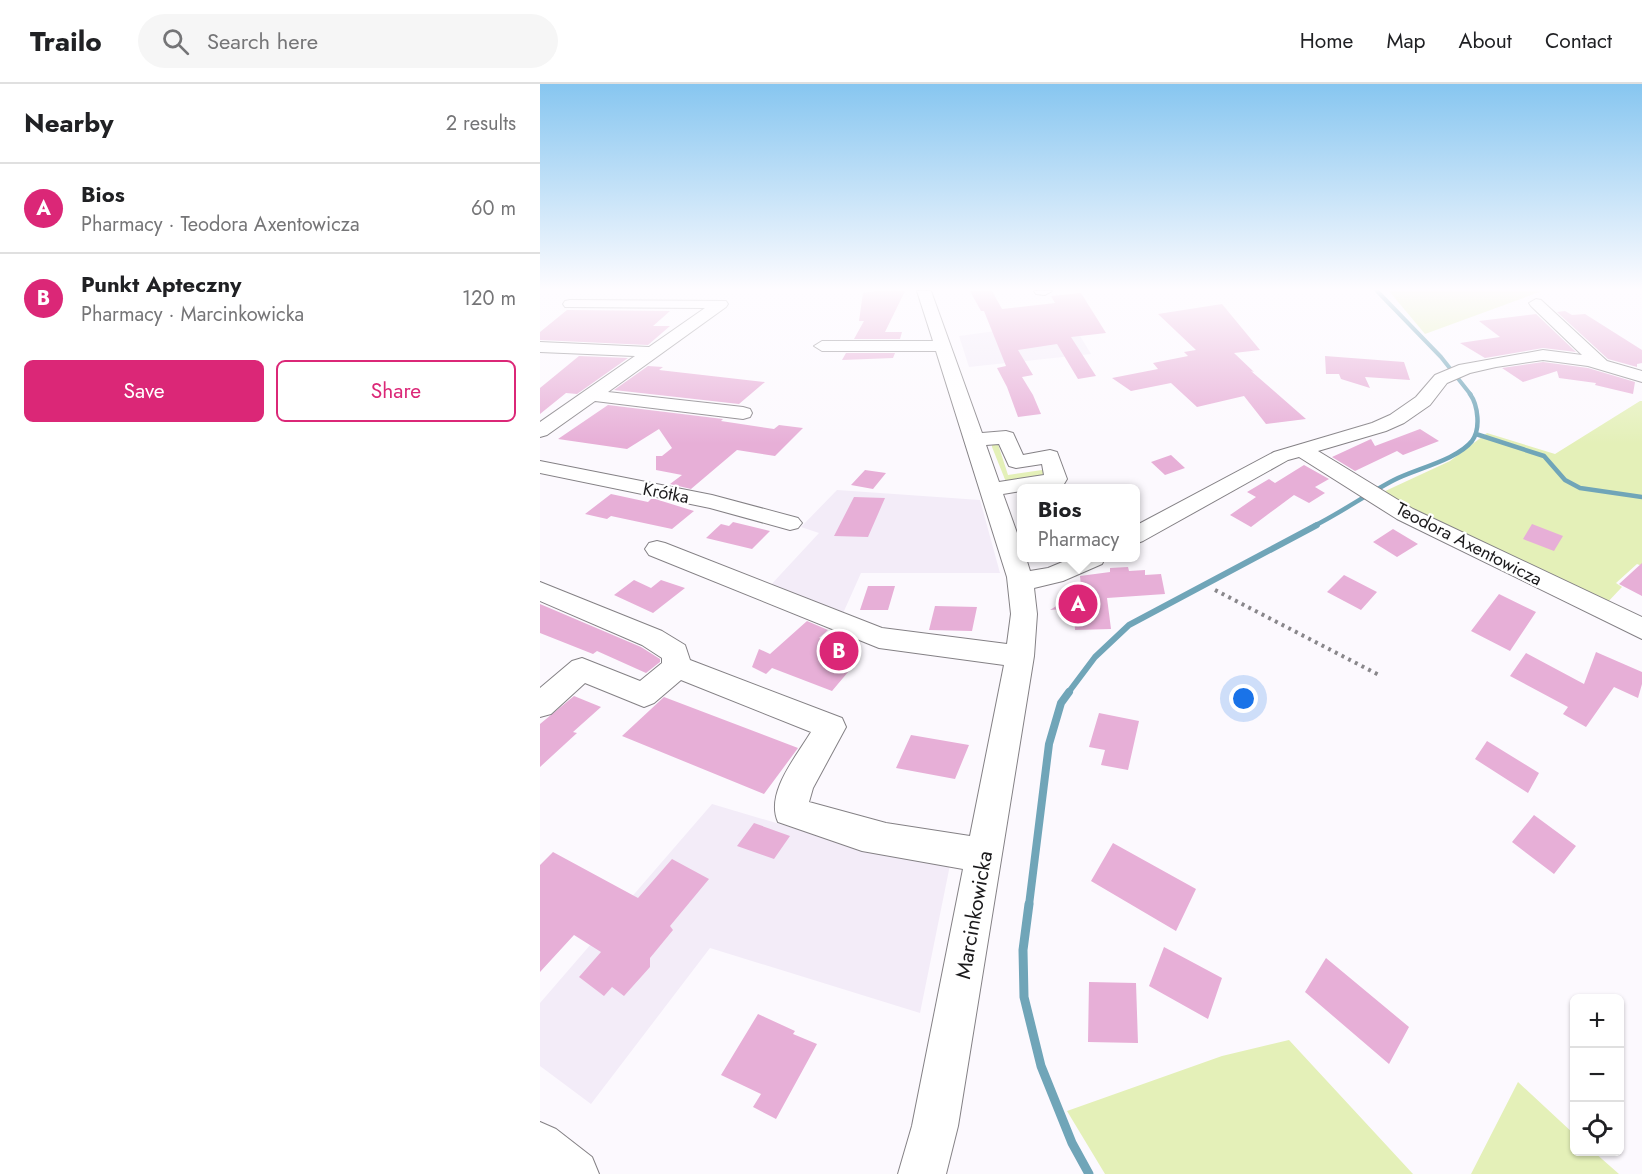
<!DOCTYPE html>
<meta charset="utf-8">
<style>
body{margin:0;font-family:Jost,sans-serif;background:#f6f6f6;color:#202124}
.controls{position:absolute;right:18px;bottom:18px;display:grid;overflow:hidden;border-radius:9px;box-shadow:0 2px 4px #0004}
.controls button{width:54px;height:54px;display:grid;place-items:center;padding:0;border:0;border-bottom:2px solid #e0e0e0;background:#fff;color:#202124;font:30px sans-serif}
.you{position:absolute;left:704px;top:615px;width:21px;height:21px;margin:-15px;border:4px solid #fff;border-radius:50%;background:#1a73e8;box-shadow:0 0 0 9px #1a73e833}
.badge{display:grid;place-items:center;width:39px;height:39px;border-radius:50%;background:#db2777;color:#fff;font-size:20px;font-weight:700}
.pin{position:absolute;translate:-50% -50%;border:3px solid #fff;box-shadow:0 2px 6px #0006}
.popup{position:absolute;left:477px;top:400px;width:123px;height:78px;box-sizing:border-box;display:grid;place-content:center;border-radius:9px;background:#fff;filter:drop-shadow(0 2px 4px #0005);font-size:20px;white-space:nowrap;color:#757577}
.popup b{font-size:22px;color:#202124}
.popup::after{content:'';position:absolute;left:50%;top:100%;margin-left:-12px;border:12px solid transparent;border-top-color:#fff}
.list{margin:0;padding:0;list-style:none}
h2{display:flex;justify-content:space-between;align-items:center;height:78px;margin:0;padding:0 24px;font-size:26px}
h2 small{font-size:20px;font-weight:400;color:#757577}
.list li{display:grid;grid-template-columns:39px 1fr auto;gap:18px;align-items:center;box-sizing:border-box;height:90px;padding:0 24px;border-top:2px solid #e0e0e0}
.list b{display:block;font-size:22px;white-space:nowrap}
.list p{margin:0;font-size:20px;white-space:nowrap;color:#757577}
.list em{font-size:20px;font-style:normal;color:#757577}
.actions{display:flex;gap:12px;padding:18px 24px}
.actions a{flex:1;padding:14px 0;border:2px solid #db2777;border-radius:9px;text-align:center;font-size:21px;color:#db2777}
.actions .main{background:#db2777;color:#fff}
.icon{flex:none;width:33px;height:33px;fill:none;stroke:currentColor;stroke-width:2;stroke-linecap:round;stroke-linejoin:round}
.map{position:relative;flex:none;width:1102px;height:1090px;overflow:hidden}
header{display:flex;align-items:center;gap:36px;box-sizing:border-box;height:84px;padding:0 30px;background:#fff;border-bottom:2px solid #e0e0e0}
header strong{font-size:28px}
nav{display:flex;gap:33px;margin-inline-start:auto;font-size:21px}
.search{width:420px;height:54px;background:#f6f6f6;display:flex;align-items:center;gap:15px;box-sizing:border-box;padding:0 21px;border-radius:33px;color:#757577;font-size:22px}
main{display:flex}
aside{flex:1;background:#fff}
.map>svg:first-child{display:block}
.built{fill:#f3ecf8}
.green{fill:#e4f0b8}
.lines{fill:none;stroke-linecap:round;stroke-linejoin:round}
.stream-far4{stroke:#70a5b8;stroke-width:4}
.stream-far3{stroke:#70a5b8;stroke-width:4.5}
.stream-far2{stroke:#70a5b8;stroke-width:6}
.stream-far1{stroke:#70a5b8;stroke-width:8}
.stream{stroke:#70a5b8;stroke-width:9}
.building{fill:#e7afd7}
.minor-casing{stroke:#848185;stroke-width:2}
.path{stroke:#89878b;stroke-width:4;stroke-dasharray:3 4.5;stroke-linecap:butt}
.minor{fill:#fff;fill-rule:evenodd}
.labels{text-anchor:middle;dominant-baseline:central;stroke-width:4.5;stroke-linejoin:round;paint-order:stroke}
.street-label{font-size:18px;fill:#1b1a1c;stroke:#fff}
.near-street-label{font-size:21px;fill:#1b1a1c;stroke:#fff}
</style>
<header>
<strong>Trailo</strong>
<div class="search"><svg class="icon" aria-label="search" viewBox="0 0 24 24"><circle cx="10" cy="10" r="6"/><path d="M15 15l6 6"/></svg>Search here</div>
<nav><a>Home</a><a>Map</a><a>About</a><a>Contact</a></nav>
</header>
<main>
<aside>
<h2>Nearby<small>2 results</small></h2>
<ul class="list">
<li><span class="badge">A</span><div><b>Bios</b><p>Pharmacy · Teodora Axentowicza</p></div><em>60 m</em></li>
<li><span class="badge">B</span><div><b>Punkt Apteczny</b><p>Pharmacy · Marcinkowicka</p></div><em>120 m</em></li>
</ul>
<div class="actions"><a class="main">Save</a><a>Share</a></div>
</aside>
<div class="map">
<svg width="1102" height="1090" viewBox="0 0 1102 1090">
<rect width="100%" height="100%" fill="#fcf9fe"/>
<path class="built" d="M 531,237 L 551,270 L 429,283 L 419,252 Z
M 297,406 L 440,416 L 460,489 L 321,489 L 300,536 L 228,504 L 279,449 L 261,443 Z
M 172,720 L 263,747 L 410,781 L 380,929 L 170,864 L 51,1020 L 0,982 L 0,919 Z"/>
<path class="green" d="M 849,207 L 1002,207 L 885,250 Z
M 1100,317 L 1102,317 L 1102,482 L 1097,480 L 1076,499 L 1082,503 L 1065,521 L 841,409 L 910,377 L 947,349 L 1015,370 Z
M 457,357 L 468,391 L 509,385 L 509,391 L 466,398 L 452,363 L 452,358 Z
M 749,956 L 873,1090 L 565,1090 L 527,1027 L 682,972 Z
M 978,998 L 1034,1050 L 1034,1068 L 1054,1068 L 1079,1090 L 931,1090 Z"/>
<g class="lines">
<path class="stream-far4" d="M 837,207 L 901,273 L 931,311"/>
<path class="stream-far3" d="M 936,350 L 1004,372 L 1025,396 L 1040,404 L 1102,413
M 774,442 C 802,428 827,410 854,396 C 875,385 917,376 932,357 C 941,345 938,321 930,310"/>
<path class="stream-far2" d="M 528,609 L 555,573 L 589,541 L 777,441"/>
<path class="stream-far1" d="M 489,821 L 509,660 L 521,619 L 529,608"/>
<path class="stream" d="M 489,820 L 483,866 L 484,913 L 501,982 L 532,1059 L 549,1090"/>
</g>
<path class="building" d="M 335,207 L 365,207 L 345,248 L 362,248 L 360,255 L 314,255 L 324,237 L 319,237 L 323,209 Z
M 430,207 L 452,207 L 462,225 L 515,219 L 511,212 L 541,209 L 566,249 L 531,253 L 556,292 L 538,295 L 517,260 L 478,266 L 493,291 L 482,293 L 493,311 L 501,330 L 478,333 L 467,303 L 457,284 L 466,282 L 444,227 L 441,227 Z
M 682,220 L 720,266 L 694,269 L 714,288 L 711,287 L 766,335 L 726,340 L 704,312 L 657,323 L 631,299 L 591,307 L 572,294 L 618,285 L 613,279 L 648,272 L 644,268 L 656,266 L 618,230 Z
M 27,226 L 130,227 L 113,242 L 130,242 L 108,261 L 0,256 L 0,248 Z
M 1025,227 L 1032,231 L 1045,230 L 1102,266 L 1102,279 L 1097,280 L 1097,283 L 1068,275 L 1017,228 Z
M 996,230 L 1036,268 L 1003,264 L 945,274 L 920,259 L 960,253 L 939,237 Z
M 306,269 L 355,269 L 353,274 L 302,276 Z
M 39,272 L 88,274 L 37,310 L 26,309 L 0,330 L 0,304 Z
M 785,272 L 864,278 L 870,296 L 825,293 L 830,304 L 801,295 L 799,290 L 786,290 Z
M 1003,278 L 1048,284 L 1095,298 L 1093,310 L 1055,301 L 1056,299 L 1019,294 L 1017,287 L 983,298 L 962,284 Z
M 108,282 L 123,283 L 119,286 L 225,298 L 199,320 L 74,306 Z
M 68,321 L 183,335 L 181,337 L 234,345 L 239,341 L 263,344 L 235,372 L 197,366 L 151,405 L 130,400 L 142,391 L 116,386 L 116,372 L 122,372 L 132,364 L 119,345 L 87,365 L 18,355 Z
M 880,345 L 899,357 L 863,371 L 857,367 L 815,387 L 792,373 L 831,355 L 835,362 Z
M 631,371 L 645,384 L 625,391 L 611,378 Z
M 764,381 L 789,395 L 775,403 L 785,409 L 769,419 L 754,411 L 711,443 L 690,431 L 716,413 L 707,408 L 729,395 L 735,399 Z
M 325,386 L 346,389 L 333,405 L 311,401 Z
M 71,410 L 108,418 L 112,414 L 154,427 L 132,445 L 71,432 L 67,435 L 45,430 Z
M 314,413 L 345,414 L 328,453 L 294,452 Z
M 193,438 L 230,447 L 212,465 L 166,454 L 181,440 L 189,442 Z
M 992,440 L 1023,452 L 1014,467 L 983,455 Z
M 853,445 L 878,460 L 857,473 L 833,458 Z
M 1102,479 L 1102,512 L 1079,500 Z
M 588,483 L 589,487 L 605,486 L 605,491 L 621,490 L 625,510 L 567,514 L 571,545 L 535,546 L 534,524 L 510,526 L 532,512 L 532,502 L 541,502 L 540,492 L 570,488 L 570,484 Z
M 804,491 L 837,508 L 821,526 L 787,508 Z
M 94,496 L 111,504 L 121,496 L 145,504 L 113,529 L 74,511 Z
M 328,502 L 355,502 L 348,526 L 320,526 Z
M 959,510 L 996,528 L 970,567 L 931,547 Z
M 0,520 L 101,563 L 120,575 L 120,578 L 106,589 L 57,567 L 53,570 L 0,549 Z
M 395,522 L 437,523 L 432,547 L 389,546 Z
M 267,537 L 288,546 L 279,554 L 311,565 L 301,577 L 314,581 L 292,607 L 232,584 L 226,590 L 212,583 L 219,565 L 230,570 Z
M 1056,568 L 1102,588 L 1102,600 L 1098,614 L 1074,603 L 1046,643 L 1023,630 L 1028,623 L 970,592 L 986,569 L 1044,600 Z
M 34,612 L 61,623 L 33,648 L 37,649 L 0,683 L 0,640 Z
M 124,613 L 258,664 L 224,710 L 82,652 Z
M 559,629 L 599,637 L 588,686 L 561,681 L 565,666 L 549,663 Z
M 371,651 L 429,661 L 415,695 L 356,684 Z
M 947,657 L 999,689 L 988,709 L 935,675 Z
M 994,731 L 1036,762 L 1014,790 L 972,758 Z
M 214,739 L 250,752 L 234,775 L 197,762 Z
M 573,759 L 656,805 L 636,847 L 551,797 Z
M 13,768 L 98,814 L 132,775 L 169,795 L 130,842 L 133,846 L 110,874 L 110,883 L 84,912 L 72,903 L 64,912 L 39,893 L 61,868 L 34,851 L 0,888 L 0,781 Z
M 624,863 L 682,894 L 668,935 L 609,902 Z
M 786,874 L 869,943 L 849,980 L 765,908 Z
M 549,898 L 596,899 L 598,959 L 548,958 Z
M 218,930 L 255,947 L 253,950 L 277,960 L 236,1035 L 213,1023 L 221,1010 L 181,991 Z"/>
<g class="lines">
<defs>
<path id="minor" d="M 377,207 L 391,207 L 442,349 L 466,347 L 473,349 L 483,371 L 510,366 L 517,368 L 527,395 L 524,400 L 498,404 L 481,404 L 481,407 L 463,410 L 481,460 L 481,474 L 486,474 L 490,487 L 508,484 L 532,474 L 565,474 L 562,480 L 523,497 L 494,504 L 497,530 L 494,572 L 418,1042 L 406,1090 L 358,1090 L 372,1042 L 423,785 L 322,767 L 238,738 C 225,709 256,673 271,648 L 141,596 L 114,619 L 104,623 L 45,599 L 11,630 L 0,633 L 0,604 L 32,577 L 42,574 L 100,597 L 122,579 L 122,574 L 102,561 L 0,517 L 0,498 L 122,547 L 145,561 L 150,576 L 302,634 L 306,643 L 273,704 L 269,718 L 346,739 L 430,752 L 464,581 L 339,564 L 109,471 L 105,465 L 109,459 L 117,457 L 125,459 L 342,544 L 467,560 L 471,530 L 467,493 L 396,267 L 282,267 L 274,262 L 282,257 L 393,257 ZM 459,360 L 469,382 L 476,384 L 502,380 L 504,391 L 459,398 L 446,361 Z
M 494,207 L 512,207 L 505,211 L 496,210 Z
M 996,215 L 1001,216 L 1067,277 L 1102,287 L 1102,298 L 1048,282 L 1003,276 L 956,283 L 930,289 L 907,299 L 890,321 L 864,339 L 846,347 L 778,367 L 873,425 L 1102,533 L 1102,555 L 857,435 L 759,373 L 748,376 L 603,457 L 595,460 L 595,442 L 734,368 L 832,339 L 850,331 L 876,313 L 895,291 L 919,281 L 1003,266 L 1042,271 L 991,222 L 989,219 Z
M 30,216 L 186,217 L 188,220 L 186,223 L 68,308 L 203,323 L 210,325 L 212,329 L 210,333 L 203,335 L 55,317 L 7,351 L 0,353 L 0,338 L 95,272 L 0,268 L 0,258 L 109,263 L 165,224 L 25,223 L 23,220 L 25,217 Z
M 0,377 L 172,411 L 258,434 L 262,439 L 258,444 L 250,446 L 170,424 L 0,389 Z
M 0,1038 L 16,1045 L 52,1073 L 59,1090 L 0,1090 Z"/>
</defs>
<use href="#minor" class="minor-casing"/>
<path class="path" d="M 675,506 L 841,592"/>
<use href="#minor" class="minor"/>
</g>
<linearGradient id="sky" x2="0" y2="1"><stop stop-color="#87c6f0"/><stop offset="0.57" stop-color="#fefcff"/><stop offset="1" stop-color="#fefcff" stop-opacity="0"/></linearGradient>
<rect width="1102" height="360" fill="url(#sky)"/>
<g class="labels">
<g class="street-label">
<text transform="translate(126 409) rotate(11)">Krótka</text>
<text transform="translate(929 460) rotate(27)">Teodora Axentowicza</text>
</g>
<g class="near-street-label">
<text transform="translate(434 831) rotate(-80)">Marcinkowicka</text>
</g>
</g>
</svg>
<div class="controls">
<button>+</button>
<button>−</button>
<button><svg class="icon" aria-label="locate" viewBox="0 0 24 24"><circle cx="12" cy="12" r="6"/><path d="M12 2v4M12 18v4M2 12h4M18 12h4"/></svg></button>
</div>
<div class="you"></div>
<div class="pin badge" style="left:538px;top:520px">A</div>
<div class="popup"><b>Bios</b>Pharmacy</div>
<div class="pin badge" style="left:299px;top:567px">B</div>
</div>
</main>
